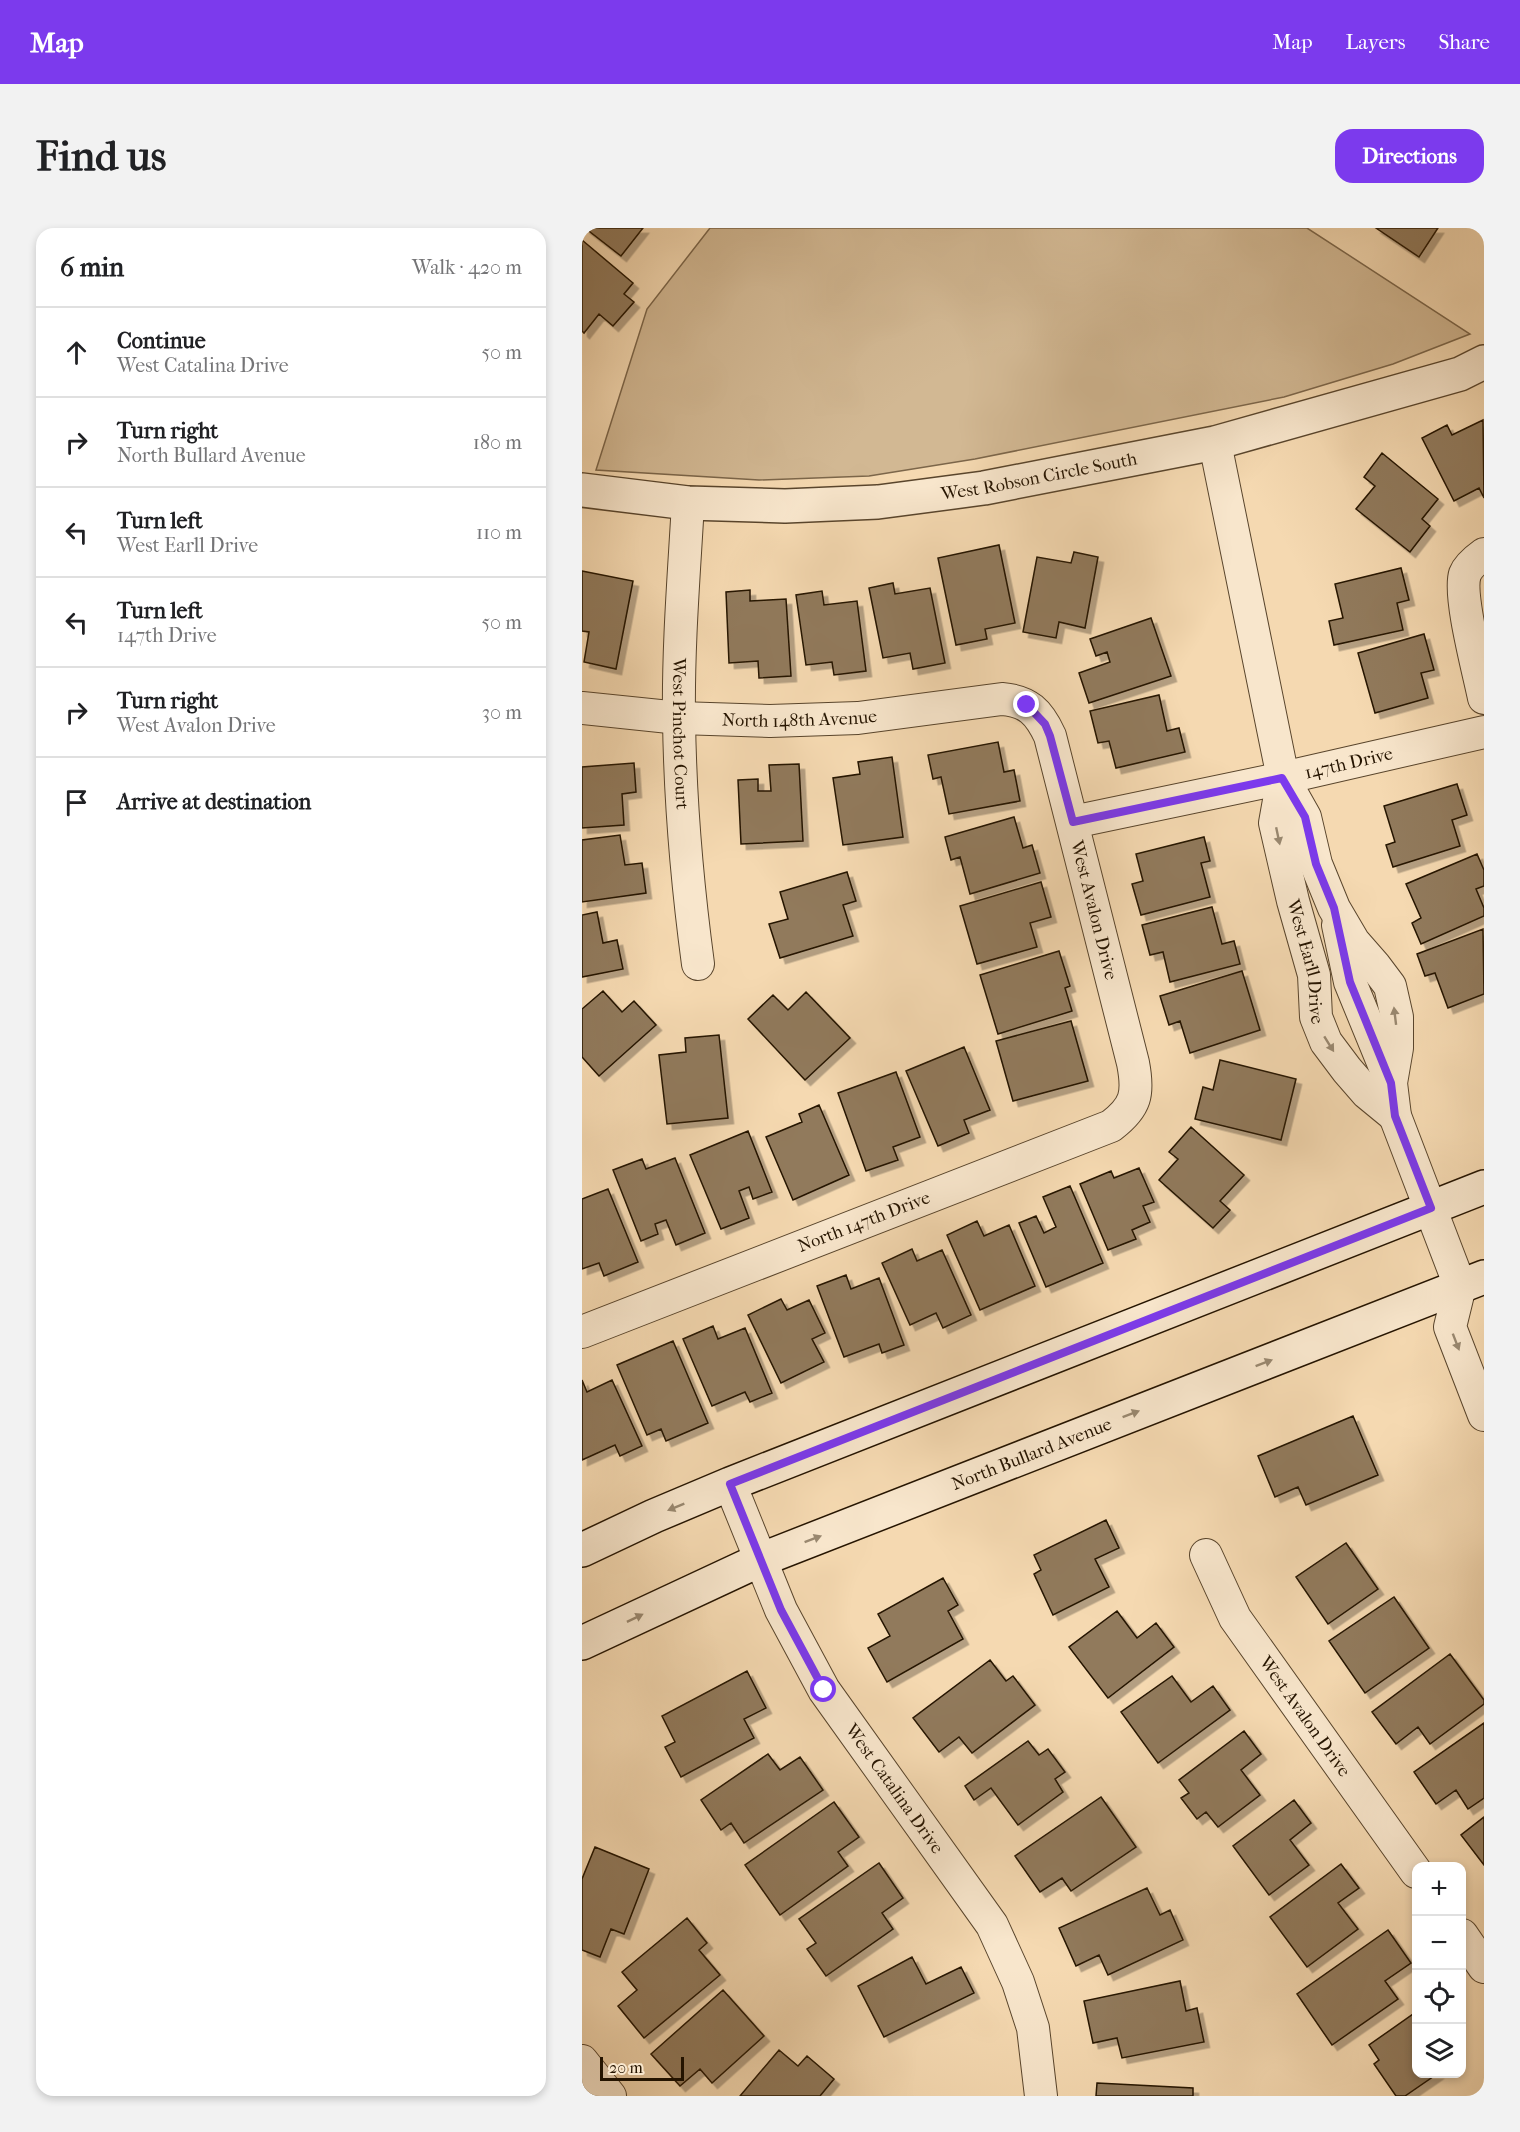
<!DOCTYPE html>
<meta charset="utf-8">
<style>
body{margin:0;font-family:"IM FELL French Canon",serif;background:#f2f2f2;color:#202124}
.controls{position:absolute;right:18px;bottom:18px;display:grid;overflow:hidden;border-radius:12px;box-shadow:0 3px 9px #0003}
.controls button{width:54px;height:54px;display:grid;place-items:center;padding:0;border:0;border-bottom:2px solid #e0e0e0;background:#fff;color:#202124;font:30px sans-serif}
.scale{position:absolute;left:18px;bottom:15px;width:84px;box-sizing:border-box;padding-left:6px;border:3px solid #251400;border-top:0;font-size:16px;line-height:21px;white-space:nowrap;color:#251400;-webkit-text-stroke:4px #f8e6cc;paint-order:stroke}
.stop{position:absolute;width:18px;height:18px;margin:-14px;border:4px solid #7c3aed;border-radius:50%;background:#fff}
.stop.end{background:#7c3aed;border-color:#fff;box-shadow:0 2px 6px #0008}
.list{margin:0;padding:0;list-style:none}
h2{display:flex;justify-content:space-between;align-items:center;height:78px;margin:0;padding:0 24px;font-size:26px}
h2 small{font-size:20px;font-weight:400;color:#757577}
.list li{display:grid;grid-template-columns:39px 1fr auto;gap:18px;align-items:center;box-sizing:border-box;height:90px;padding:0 24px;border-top:2px solid #e0e0e0}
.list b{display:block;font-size:22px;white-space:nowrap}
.list p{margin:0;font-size:20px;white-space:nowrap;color:#757577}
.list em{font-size:20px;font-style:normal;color:#757577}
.icon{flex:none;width:33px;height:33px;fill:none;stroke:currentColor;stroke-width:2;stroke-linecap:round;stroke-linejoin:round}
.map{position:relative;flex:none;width:902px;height:1868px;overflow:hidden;border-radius:18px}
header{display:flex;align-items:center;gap:36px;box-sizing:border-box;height:84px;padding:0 30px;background:#7c3aed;color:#fff}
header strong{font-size:28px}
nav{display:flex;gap:33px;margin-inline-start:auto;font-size:21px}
.intro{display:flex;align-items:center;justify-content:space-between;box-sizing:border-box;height:144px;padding:0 36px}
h1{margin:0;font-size:42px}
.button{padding:15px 27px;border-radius:18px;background:#7c3aed;color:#fff;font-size:21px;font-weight:700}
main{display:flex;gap:36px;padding:0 36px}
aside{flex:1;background:#fff;border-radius:18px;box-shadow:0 3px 9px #0003}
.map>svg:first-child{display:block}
.green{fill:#d2b893;stroke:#7c664a;stroke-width:1.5}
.building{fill:#917a5c;stroke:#251400;stroke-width:1.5;filter:url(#shadow)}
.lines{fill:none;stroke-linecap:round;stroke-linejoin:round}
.minor-casing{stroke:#59452c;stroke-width:34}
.tertiary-casing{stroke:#59452c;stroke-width:36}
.secondary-casing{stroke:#251400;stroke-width:36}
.minor{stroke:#f8e6cc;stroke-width:32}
.tertiary{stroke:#f8e6cc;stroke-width:33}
.secondary{stroke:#f8e6cc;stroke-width:33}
.oneway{fill:#998870}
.route{stroke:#7c3aed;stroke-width:8}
.labels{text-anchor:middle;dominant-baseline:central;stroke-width:5;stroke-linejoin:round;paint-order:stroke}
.street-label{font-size:18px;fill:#251400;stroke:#f8e6cc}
</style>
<header>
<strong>Map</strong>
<nav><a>Map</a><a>Layers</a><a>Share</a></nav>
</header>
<div class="intro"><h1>Find us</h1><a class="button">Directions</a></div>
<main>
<aside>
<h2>6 min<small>Walk · 420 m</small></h2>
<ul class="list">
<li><svg class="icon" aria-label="ahead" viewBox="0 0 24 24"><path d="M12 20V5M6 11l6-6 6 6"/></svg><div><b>Continue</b><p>West Catalina Drive</p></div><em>50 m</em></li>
<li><svg class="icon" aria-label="right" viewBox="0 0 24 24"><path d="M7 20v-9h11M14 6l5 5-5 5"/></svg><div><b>Turn right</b><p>North Bullard Avenue</p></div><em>180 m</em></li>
<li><svg class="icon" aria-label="left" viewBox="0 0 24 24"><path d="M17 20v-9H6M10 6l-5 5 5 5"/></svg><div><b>Turn left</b><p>West Earll Drive</p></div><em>110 m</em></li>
<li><svg class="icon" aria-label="left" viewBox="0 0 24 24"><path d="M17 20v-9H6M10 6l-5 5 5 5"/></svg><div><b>Turn left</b><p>147th Drive</p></div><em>50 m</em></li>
<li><svg class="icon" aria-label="right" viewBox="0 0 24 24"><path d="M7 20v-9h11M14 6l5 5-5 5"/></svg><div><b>Turn right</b><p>West Avalon Drive</p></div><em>30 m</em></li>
<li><svg class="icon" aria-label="arrive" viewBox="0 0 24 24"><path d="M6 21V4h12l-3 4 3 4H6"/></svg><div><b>Arrive at destination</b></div></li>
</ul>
</aside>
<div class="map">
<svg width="902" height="1868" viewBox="0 0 902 1868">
<defs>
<filter id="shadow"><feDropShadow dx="5.5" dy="5.5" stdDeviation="0" flood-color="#0004"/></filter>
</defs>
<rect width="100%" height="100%" fill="#f5d9b1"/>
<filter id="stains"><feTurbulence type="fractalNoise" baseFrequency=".00333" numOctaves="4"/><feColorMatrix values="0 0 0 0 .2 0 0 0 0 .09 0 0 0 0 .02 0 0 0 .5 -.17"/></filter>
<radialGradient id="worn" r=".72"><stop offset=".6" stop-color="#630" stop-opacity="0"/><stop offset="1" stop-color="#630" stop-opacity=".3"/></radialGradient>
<path class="green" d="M 128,0 L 725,0 L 888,106 L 811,136 L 702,169 L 393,231 L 287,248 L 177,252 L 14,242 L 65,81 Z"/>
<path class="building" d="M 3,0 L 61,0 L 39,28 Z
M 794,0 L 856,0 L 837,29 Z
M 0,12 L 51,55 L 42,66 L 52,74 L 31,98 L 17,86 L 2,105 L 0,103 Z
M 901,192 L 902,270 L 897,260 L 872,273 L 840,210 L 865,197 L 870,207 Z
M 800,225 L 856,271 L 840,291 L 848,298 L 828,324 L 774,281 L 793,258 L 782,249 Z
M 417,317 L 433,395 L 403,401 L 405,411 L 374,417 L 356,330 Z
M 492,324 L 516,329 L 503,400 L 477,394 L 474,410 L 441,404 L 455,329 L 489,335 Z
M 819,340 L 827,372 L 815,375 L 821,402 L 752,417 L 747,393 L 761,390 L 753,356 Z
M 0,343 L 51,353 L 34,441 L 2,434 L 7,404 L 0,403 Z
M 311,355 L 313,366 L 348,360 L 363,435 L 331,441 L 328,425 L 301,430 L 287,360 Z
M 168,362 L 168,373 L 204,371 L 209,448 L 177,450 L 176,433 L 147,435 L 144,364 Z
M 240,363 L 242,377 L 275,373 L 284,443 L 252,447 L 250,434 L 224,437 L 214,367 Z
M 569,390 L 589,448 L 507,475 L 497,445 L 528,434 L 525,424 L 514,428 L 508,411 Z
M 842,406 L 852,442 L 839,445 L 846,470 L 793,485 L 776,425 Z
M 577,467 L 585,503 L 597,500 L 603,524 L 534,540 L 527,513 L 516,515 L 508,483 Z
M 416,514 L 422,544 L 432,542 L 438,573 L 367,586 L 359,549 L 351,551 L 346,527 Z
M 310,529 L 321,609 L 261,617 L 251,550 L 278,546 L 276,534 Z
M 52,535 L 54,564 L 40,566 L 42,597 L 0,600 L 0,539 Z
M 217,536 L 221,613 L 159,616 L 156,552 L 176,551 L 176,563 L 189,563 L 187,537 Z
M 875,556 L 885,587 L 870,592 L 878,618 L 811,639 L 804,617 L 813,614 L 802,578 Z
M 432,589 L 441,620 L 450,617 L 458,645 L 388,666 L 378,629 L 369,632 L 363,609 Z
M 38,607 L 43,637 L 60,635 L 64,665 L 0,674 L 0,612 Z
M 622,609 L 628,633 L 619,635 L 628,669 L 559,687 L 550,656 L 561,653 L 554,626 Z
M 895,626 L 902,642 L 902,658 L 894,661 L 902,680 L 902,688 L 839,716 L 830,695 L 839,690 L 824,656 Z
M 265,644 L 274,673 L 261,677 L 271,708 L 198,730 L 187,696 L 206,691 L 198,664 Z
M 459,654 L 469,689 L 448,695 L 455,719 L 395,736 L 378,678 Z
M 630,679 L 640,716 L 652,713 L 658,736 L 588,754 L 581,724 L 568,727 L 560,697 Z
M 15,684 L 21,715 L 35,712 L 41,741 L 0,749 L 0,687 Z
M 901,701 L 902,766 L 866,780 L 853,745 L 843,748 L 835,726 Z
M 477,723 L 488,758 L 483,760 L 490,783 L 416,806 L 398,747 Z
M 660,743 L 678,802 L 608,825 L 598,793 L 587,797 L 578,768 Z
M 21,763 L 40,784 L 52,773 L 74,797 L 17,848 L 0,829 L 0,781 Z
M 224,764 L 268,810 L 223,852 L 166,791 L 191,767 L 206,782 Z
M 489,793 L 506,853 L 431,873 L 414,813 Z
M 137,807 L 146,890 L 85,896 L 77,827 L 104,824 L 103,810 Z
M 382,819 L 408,882 L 382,892 L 387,905 L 356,918 L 324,843 Z
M 638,832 L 714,851 L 699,912 L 613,891 L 621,859 L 631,862 Z
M 314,844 L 338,909 L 311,919 L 316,932 L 284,943 L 256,865 Z
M 237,877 L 267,947 L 211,972 L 184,909 L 220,894 L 217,886 Z
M 609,899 L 662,947 L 638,973 L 648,982 L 631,1000 L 577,952 L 596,931 L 587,924 Z
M 166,903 L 190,964 L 171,971 L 167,959 L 157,963 L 167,990 L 139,1001 L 108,927 Z
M 93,930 L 123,1005 L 94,1017 L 84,992 L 73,996 L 76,1006 L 59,1013 L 31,942 L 60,931 L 64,941 Z
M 557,940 L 572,974 L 561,978 L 568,994 L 550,1002 L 554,1011 L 526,1022 L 498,956 L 529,943 L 532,950 Z
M 488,958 L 521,1035 L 464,1059 L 437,995 L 454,988 L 462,1005 L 474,999 L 461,969 Z
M 26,961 L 56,1034 L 22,1048 L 17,1035 L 0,1041 L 0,971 Z
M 395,993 L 402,1008 L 427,997 L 453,1058 L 398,1082 L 365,1007 Z
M 330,1021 L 335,1033 L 360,1022 L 389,1087 L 361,1100 L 354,1085 L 328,1097 L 300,1035 Z
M 264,1047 L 269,1061 L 297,1050 L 322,1117 L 300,1125 L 297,1116 L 262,1129 L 235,1058 Z
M 199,1071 L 205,1082 L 227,1072 L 243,1105 L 230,1111 L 242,1134 L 199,1155 L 166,1087 Z
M 131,1098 L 136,1111 L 163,1100 L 190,1165 L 168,1174 L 163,1164 L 130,1178 L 101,1111 Z
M 91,1113 L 126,1195 L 84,1213 L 79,1201 L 65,1207 L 35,1137 Z
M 0,1152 L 5,1164 L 30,1152 L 60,1218 L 38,1228 L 33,1217 L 0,1232 Z
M 771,1188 L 796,1247 L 724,1277 L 716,1259 L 693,1269 L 676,1228 Z
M 524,1292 L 537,1320 L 513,1331 L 527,1359 L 471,1387 L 452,1346 L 459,1342 L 452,1327 Z
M 764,1315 L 796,1361 L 746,1396 L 714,1349 Z
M 361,1350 L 376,1377 L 366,1383 L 381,1411 L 305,1454 L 286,1420 L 308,1408 L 296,1386 Z
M 812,1369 L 847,1420 L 783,1465 L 747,1413 Z
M 535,1383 L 555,1410 L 574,1395 L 592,1419 L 526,1470 L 487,1419 Z
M 868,1426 L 902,1472 L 902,1476 L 848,1516 L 836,1499 L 814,1516 L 790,1484 Z
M 408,1432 L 424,1453 L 431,1448 L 453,1477 L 390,1525 L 377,1509 L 357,1524 L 331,1490 Z
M 165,1443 L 184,1480 L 162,1491 L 172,1510 L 99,1549 L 83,1519 L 93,1514 L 80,1488 Z
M 590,1448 L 609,1474 L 631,1458 L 648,1482 L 576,1535 L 539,1484 Z
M 902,1495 L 902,1570 L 886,1581 L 874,1562 L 854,1576 L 832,1544 Z
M 662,1503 L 679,1526 L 659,1542 L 678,1567 L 636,1599 L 624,1584 L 615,1591 L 599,1570 L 607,1565 L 597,1552 Z
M 446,1513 L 457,1527 L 466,1521 L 483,1544 L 473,1551 L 481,1564 L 436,1597 L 409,1560 L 392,1572 L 383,1558 Z
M 186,1526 L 198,1542 L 218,1529 L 241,1562 L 162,1615 L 149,1595 L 139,1602 L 119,1572 Z
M 519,1569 L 554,1619 L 489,1663 L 480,1650 L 458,1664 L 433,1628 Z
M 712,1572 L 729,1595 L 708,1612 L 727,1637 L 687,1667 L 651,1618 Z
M 252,1574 L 277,1609 L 256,1624 L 266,1638 L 198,1687 L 163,1637 Z
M 902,1589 L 902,1637 L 879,1607 Z
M 13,1619 L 67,1641 L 42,1706 L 29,1701 L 18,1729 L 0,1722 L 0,1651 Z
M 297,1635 L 321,1670 L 300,1685 L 311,1701 L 244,1748 L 225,1721 L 234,1715 L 217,1691 Z
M 759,1636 L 777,1660 L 756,1675 L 776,1701 L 725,1739 L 688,1689 Z
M 565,1660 L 578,1687 L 588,1682 L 601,1712 L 526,1747 L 517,1727 L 494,1738 L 477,1700 Z
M 105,1690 L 125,1715 L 117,1722 L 138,1747 L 62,1810 L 36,1778 L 55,1762 L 40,1744 Z
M 806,1702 L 829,1735 L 803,1753 L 816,1771 L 750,1817 L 715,1766 Z
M 330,1729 L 344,1756 L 379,1739 L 392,1765 L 302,1809 L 276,1758 Z
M 598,1753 L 604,1783 L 615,1780 L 622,1814 L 540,1830 L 535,1810 L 511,1815 L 502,1773 Z
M 141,1762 L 182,1808 L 130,1855 L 118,1841 L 98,1858 L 69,1826 Z
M 834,1784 L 834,1846 L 855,1846 L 823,1868 L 814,1868 L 792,1836 L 797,1832 L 787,1817 Z
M 197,1822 L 216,1838 L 225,1828 L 252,1851 L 238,1868 L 158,1868 Z
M 515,1855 L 611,1860 L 611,1868 L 514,1868 Z"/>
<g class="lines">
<defs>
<g id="minor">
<path d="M 633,215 L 701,550 L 723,589 L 734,636 L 752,680 L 772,714 L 793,738 L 808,758 L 815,789 L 815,820 L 809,855 L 813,888 L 878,1058"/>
<path id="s1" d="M 106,275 C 102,346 96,418 97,490 C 98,572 105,654 116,736"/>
<path d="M 902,326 C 895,331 886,338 883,346 C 876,367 897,445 902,470"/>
<path id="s2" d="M 0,480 L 97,490 L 188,493 L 276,490 L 420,471 C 446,473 457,484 468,508 L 551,835 C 557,866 554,879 529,898 L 0,1104"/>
<path id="s3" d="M 701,550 L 693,595 L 711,673 L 732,747 L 734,789 L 744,814 L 765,842 L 785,865 L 813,888"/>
<path id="s4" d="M 491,594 L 701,550 L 902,504"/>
<path d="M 756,697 L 768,754 L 809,854"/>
<path d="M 878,1058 L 868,1099 L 902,1187"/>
<path id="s5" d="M 148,1256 L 199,1382 L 242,1462 L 410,1697 L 436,1754 L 451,1800 L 459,1868"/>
<path id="s6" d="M 624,1327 L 653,1390 L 834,1644"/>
<path d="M 880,1707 L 902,1739"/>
<path d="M 0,1833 L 28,1868"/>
</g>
<g id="tertiary">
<path id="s7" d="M 0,262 L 106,275 L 203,278 L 296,274 L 402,260 L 633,215 L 878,146 L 902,134"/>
</g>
<g id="secondary">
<path d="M 0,1322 L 72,1288 L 148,1256 L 902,959"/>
<path id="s8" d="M 0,1415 L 178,1332 L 902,1049"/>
</g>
</defs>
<use href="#minor" class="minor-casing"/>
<use href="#tertiary" class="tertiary-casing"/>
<use href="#secondary" class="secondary-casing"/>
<use href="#minor" class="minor"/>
<use href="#tertiary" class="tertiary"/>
<use href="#secondary" class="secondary"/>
</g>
<defs><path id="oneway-solid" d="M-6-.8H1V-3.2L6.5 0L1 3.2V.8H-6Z" transform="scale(1.5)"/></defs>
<g class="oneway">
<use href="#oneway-solid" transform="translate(696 608) rotate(78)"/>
<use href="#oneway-solid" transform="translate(813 788) rotate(-97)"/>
<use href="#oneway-solid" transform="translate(747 816) rotate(58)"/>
<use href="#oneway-solid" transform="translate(874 1114) rotate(69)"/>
<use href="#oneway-solid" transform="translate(682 1135) rotate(-21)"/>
<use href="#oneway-solid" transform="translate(549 1186) rotate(-21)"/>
<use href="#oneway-solid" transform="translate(94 1279) rotate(158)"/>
<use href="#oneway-solid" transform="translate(231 1311) rotate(-21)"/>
<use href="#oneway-solid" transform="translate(53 1390) rotate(-26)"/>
</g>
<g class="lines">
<path class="route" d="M 242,1462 L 199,1382 L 148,1256 L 849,980 L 813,888 L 809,855 L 768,754 L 752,680 L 734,636 L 723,589 L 700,550 L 491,594 L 468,508 L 463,496 L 445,477"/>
</g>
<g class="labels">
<g class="street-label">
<text stroke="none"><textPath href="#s7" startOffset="460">West Robson Circle South</textPath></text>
<text stroke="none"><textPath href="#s2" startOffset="218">North 148th Avenue</textPath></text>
<text stroke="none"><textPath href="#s1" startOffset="231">West Pinchot Court</textPath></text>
<text stroke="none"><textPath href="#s4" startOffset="282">147th Drive</textPath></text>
<text stroke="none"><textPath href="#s2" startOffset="666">West Avalon Drive</textPath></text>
<text stroke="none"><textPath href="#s3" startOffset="188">West Earll Drive</textPath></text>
<text transform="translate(282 994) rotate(-21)">North 147th Drive</text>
<text stroke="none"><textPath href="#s8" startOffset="488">North Bullard Avenue</textPath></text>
<text stroke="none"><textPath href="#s6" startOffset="190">West Avalon Drive</textPath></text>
<text stroke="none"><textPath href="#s5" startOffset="348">West Catalina Drive</textPath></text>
</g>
</g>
<rect width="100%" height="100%" filter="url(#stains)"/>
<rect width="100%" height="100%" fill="url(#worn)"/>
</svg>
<div class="controls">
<button>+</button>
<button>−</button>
<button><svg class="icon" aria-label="locate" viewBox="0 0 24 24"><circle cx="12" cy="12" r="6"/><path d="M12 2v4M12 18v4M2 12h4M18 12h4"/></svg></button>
<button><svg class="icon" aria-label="layers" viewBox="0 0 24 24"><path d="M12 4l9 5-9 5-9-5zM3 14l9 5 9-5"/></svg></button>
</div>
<div class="scale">20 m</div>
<div class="stop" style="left:242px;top:1462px"></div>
<div class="stop end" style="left:445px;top:477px"></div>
</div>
</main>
